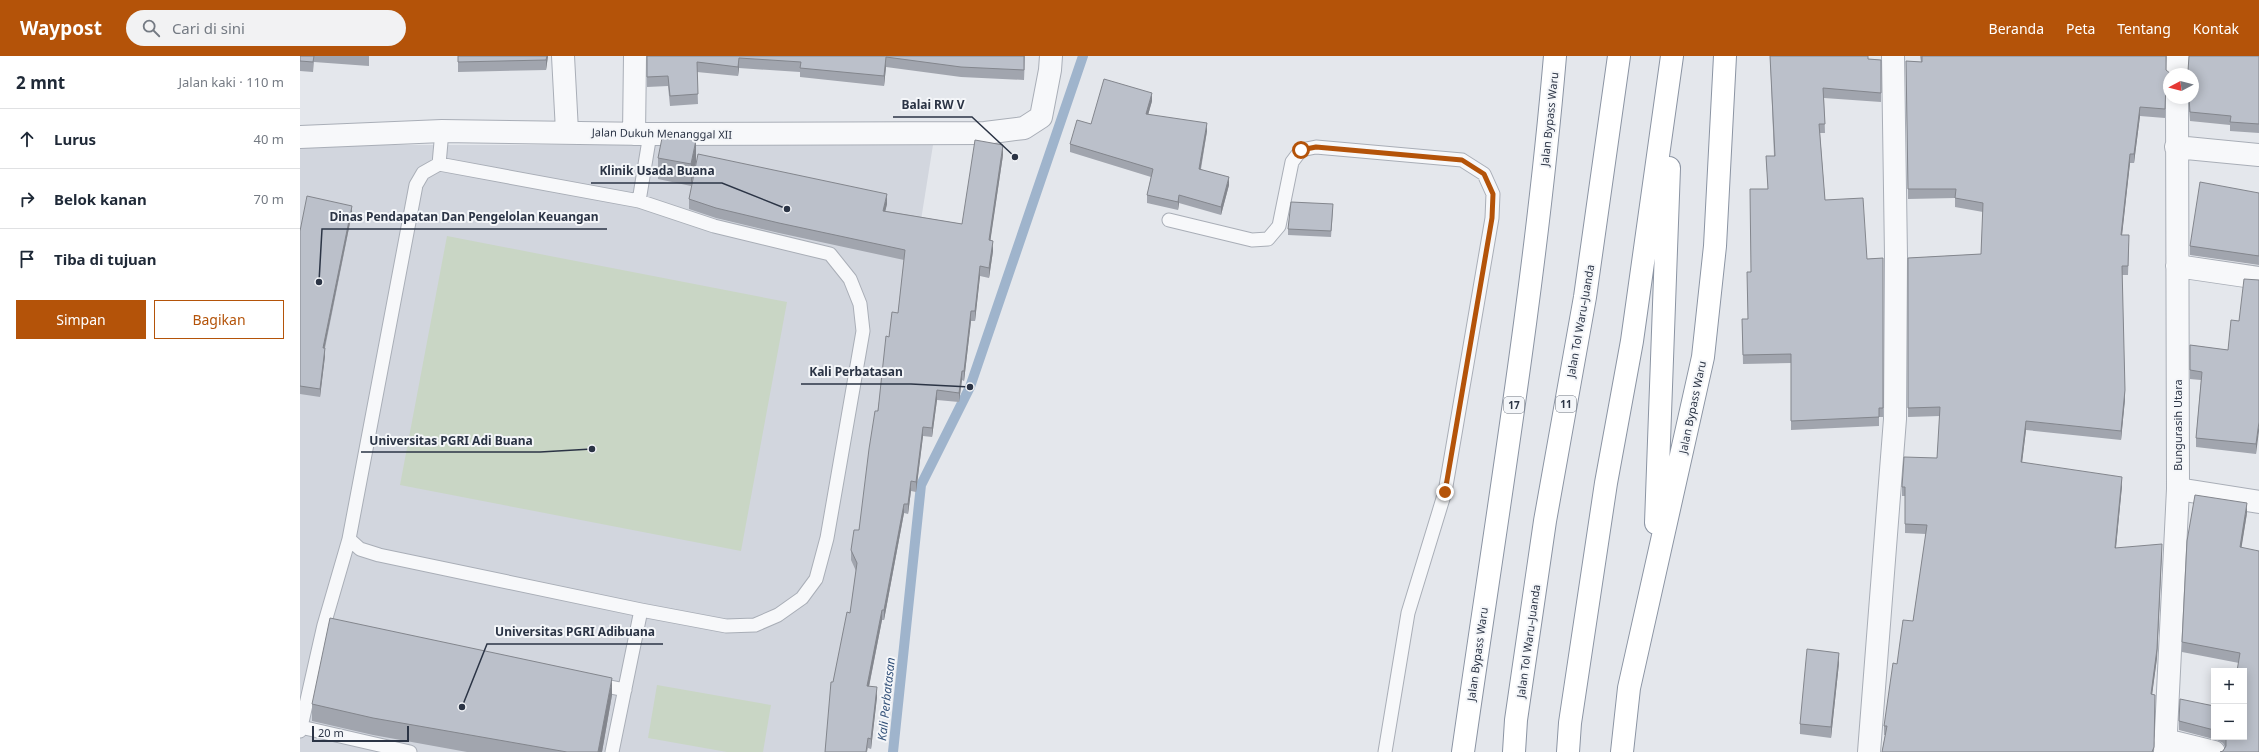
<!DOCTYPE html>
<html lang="id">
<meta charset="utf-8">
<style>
body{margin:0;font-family:"Noto Sans",sans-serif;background:#f2f2f3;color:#1f2937}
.controls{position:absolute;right:12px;bottom:12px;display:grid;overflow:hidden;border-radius:0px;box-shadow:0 2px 10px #0003}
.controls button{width:36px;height:36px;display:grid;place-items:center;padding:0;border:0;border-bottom:1px solid #e0e1e3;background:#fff;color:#1f2937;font:20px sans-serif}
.compass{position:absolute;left:1863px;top:12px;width:36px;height:36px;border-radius:50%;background:#fff;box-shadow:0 2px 10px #0003;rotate:263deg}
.scale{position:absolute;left:12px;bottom:10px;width:97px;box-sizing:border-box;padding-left:4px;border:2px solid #2b3445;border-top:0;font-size:11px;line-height:14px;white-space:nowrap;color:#2b3445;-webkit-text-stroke:3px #f4f6f9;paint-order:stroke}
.stop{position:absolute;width:12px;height:12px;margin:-9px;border:3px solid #b45309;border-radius:50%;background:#fff}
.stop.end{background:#b45309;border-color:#fff;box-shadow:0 1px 4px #0008}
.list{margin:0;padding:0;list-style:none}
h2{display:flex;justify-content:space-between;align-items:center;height:52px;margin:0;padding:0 16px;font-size:17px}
h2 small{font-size:13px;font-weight:400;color:#747a83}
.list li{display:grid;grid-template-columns:26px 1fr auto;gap:12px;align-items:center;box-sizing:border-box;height:60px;padding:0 16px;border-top:1px solid #e0e1e3}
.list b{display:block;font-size:15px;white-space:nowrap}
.list em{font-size:13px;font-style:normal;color:#747a83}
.actions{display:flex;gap:8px;padding:12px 16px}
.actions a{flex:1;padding:9px 0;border:1px solid #b45309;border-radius:0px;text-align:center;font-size:14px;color:#b45309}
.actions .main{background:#b45309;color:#fff}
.icon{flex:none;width:22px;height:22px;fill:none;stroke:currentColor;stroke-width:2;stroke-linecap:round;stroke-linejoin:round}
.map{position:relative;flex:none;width:1959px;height:696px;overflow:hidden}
header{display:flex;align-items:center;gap:24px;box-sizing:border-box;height:56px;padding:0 20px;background:#b45309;color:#fff}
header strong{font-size:19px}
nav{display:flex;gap:22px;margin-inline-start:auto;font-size:14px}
.search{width:280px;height:36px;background:#f2f2f3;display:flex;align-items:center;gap:10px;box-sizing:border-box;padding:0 14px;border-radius:22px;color:#747a83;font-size:15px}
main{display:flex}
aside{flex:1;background:#fff}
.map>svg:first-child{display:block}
.built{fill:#d2d6de}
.green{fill:#c9d6c5}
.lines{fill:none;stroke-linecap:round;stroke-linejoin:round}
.stream{stroke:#9fb4cc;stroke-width:10}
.lane-casing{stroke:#a9aeb7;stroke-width:15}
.street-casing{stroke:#a9aeb7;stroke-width:24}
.highway-casing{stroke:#8b94a3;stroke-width:24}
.lane{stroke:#f7f8fa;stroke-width:13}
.street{stroke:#f7f8fa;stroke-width:22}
.highway{stroke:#fff;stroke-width:22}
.wall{fill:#a1a5ae}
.shaded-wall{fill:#83868d}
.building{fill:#bbc0ca;stroke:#83868d}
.route{stroke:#b45309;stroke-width:5}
.labels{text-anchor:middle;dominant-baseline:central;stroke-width:4;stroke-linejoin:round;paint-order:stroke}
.shield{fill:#f4f6f9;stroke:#676e7b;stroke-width:1}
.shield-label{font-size:10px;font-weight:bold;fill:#2b3445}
.street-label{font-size:11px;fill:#2b3445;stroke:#f4f6f9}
.water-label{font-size:12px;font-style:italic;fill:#34527a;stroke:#f4f6f9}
.leader{fill:none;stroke:#2b3445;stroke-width:1.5}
.callout-dot{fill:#2b3445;stroke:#f4f6f9;stroke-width:1.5}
.callout-label{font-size:12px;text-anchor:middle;font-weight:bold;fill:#2b3445;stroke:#f4f6f9;stroke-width:4;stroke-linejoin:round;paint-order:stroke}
</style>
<header>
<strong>Waypost</strong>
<div class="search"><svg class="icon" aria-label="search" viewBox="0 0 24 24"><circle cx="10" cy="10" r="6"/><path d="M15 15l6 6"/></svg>Cari di sini</div>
<nav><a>Beranda</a><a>Peta</a><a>Tentang</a><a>Kontak</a></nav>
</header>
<main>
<aside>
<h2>2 mnt<small>Jalan kaki · 110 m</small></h2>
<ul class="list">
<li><svg class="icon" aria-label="ahead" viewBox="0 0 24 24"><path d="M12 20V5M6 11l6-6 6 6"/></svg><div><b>Lurus</b></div><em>40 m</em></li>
<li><svg class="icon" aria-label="right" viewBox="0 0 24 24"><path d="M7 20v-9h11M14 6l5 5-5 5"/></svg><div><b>Belok kanan</b></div><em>70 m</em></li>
<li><svg class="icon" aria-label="arrive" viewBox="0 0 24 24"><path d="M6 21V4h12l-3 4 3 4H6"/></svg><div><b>Tiba di tujuan</b></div></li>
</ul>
<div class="actions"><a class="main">Simpan</a><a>Bagikan</a></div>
</aside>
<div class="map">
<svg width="1959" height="696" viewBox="0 0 1959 696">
<rect width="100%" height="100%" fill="#e4e7ec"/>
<path class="built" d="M 0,89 L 633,89 L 536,696 L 0,696 Z"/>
<path class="green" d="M 147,180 L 487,246 L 441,495 L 100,429 Z
M 357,629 L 471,649 L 463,696 L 427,696 L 348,682 Z"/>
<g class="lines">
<path class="stream" d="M 593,696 L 621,429 L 670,331 L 783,0"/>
<defs>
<path id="lane" d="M 139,108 L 339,145 L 414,170 L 530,198 L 550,223 L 560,248 L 563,275 L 527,482 L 516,523 L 502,542 L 478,559 L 455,569 L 426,570 L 341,554 L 79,499 L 60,493 L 49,483 L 116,129 L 123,117 Z
M 139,108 L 142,75
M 339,145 L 350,78
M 869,164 L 952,184 L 968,183 L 979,170 L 992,106 L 1001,94 L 1016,91 L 1162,104 L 1184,118 L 1193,138 L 1192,162 L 1145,436 L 1108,557 L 1085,696
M 46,574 L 24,569 L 49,483
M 296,628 L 325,634
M 1,671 L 110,696
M 0,675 L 24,569
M 312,696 L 341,554"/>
<path id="street" d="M 263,0 L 267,75
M 1877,18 L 1878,0
M 334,78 L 335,0
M 0,81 L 142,75 L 350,78 L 685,77 L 724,72 L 741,61 L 750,14 L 751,0
M 1876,91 L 1959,99
M 1877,210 L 1959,222
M 1878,433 L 1959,446
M 1865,684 L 1914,696
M 1569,696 L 1595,363 L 1596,200 L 1593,0
M 1865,696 L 1878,433 L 1877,42"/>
<path id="highway" d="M 1356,467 L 1369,112
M 1163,696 C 1196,464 1235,233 1255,0
M 1214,696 L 1216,664 L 1245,465 L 1285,241 L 1319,0
M 1268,696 L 1270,667 L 1306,427 L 1332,285 L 1372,0
M 1322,696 L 1329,632 L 1403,301 L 1415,190 L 1425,0"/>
</defs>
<use href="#lane" class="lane-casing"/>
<use href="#street" class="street-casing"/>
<use href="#highway" class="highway-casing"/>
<use href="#lane" class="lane"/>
<use href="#street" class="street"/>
<use href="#highway" class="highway"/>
</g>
<path class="wall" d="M 0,0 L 69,0 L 69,10 L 14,6 L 13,16 L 0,15 Z
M 158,0 L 248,0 L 246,14 L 158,16 Z
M 347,0 L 725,0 L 724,24 L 661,21 L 586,11 L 584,30 L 500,21 L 500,16 L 439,12 L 438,20 L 397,16 L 398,48 L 370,50 L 368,30 L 347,31 Z
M 1470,0 L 1568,0 L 1568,3 L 1581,4 L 1581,46 L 1524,42 L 1525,77 L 1520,77 L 1525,144 L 1567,203 L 1583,202 L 1583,361 L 1579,361 L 1579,370 L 1491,374 L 1491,307 L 1443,308 L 1442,263 L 1448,263 L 1451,216 L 1468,133 L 1466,100 L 1474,100 Z
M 1620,0 L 1866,0 L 1866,36 L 1865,62 L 1840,60 L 1834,107 L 1830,107 L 1822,179 L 1829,188 L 1828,219 L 1822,219 L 1825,343 L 1821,384 L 1726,374 L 1722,406 L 1822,430 L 1816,492 L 1862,497 L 1857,602 L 1852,638 L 1855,639 L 1854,696 L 1582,696 L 1585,679 L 1584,679 L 1584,670 L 1597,608 L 1613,565 L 1626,478 L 1605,477 L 1605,440 L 1602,440 L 1602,431 L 1637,402 L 1640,360 L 1608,361 L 1608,202 L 1681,198 L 1683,156 L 1655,151 L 1655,142 L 1608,143 L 1606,5 L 1621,6 Z
M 1959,0 L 1959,77 L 1930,75 L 1930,69 L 1890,65 L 1888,42 L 1893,42 L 1888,15 Z
M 852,45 L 848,59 L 907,75 L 901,113 L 929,129 L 921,159 L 879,147 L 878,154 L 847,147 L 847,139 L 851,121 L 770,96 L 770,88 L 791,68 Z
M 703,99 L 690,185 L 693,195 L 689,222 L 680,220 L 675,265 L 671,265 L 664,325 L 662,324 L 659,346 L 637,344 L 632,381 L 623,380 L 616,436 L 611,435 L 608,458 L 604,457 L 584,564 L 582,564 L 569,631 L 577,641 L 571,693 L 568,692 L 567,696 L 525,696 L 533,626 L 550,557 L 556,515 L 551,504 L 551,494 L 559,474 L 589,281 L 598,257 L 604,204 L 479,177 L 416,162 L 389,153 L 389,143 L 587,148 L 585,155 L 662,168 Z
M 358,102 L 396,106 L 391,130 L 358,123 Z
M 1959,137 L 1959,209 L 1890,199 L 1890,190 Z
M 1033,154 L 1031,181 L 988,179 L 988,173 Z
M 52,157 L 25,292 L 25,300 L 20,341 L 0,338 L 0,175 Z
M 1959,224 L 1956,398 L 1896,391 L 1896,382 L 1901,324 L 1890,323 L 1890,289 L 1928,294 L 1939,265 Z
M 1947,457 L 1941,492 L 1959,696 L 1923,695 L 1925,691 L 1923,687 L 1917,684 L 1879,674 L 1879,665 L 1914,650 L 1914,681 L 1944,681 L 1939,607 L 1882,596 L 1882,586 Z
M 1539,607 L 1531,682 L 1500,678 L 1500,668 Z
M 312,639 L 302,696 L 167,696 L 73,679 L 12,665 L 12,648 Z"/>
<path class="shaded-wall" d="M 247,0 L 248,0 L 246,14 L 246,4 Z
M 586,1 L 586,11 L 584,30 L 584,20 Z
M 439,2 L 439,12 L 438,20 L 438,11 Z
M 1869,25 L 1869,34 L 1866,36 L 1865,62 L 1866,27 Z
M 852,37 L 852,45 L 846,66 L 846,58 Z
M 1840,51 L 1840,60 L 1834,107 L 1834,98 Z
M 907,67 L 907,75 L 899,121 L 899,113 Z
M 396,84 L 396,106 L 391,130 L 391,108 Z
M 703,89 L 703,99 L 689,194 L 689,184 Z
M 1830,98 L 1830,107 L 1821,188 L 1821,179 Z
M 929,121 L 929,129 L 921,159 L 921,151 Z
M 587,138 L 587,148 L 583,165 L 583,155 Z
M 879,139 L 879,147 L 878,154 L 878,146 Z
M 52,150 L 52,157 L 23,299 L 23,292 Z
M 693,185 L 693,195 L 689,222 L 689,212 Z
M 680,210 L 680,220 L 675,265 L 675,255 Z
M 671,255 L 671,265 L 664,325 L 664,315 Z
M 25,292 L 25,300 L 20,341 L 20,333 Z
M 662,315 L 662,324 L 659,346 L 659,337 Z
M 637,334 L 637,344 L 632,381 L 632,372 Z
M 1825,334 L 1825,343 L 1821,384 L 1821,375 Z
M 1726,365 L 1726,374 L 1721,415 L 1721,406 Z
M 1959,366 L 1959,375 L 1956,398 L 1956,388 Z
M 623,371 L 623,380 L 616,436 L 616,426 Z
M 1822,421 L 1822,430 L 1815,501 L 1815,492 Z
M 611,425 L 611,435 L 608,458 L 608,448 Z
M 1947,447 L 1947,457 L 1940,501 L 1940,491 Z
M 604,448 L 604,457 L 584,564 L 584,554 Z
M 1862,488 L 1857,602 L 1851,647 L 1851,638 Z
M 582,554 L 582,564 L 567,640 L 567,630 Z
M 1539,597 L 1539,607 L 1531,682 L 1531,671 Z
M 312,622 L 312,639 L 302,696 L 298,696 Z
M 577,631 L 577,641 L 571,693 L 571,683 Z"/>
<path class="building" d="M 0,0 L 14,0 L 13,6 L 0,5 Z
M 158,0 L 247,0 L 246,4 L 158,6 Z
M 347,0 L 724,0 L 724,14 L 661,11 L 586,1 L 584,20 L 500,12 L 501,6 L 439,2 L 438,11 L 397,6 L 398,38 L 370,40 L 368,20 L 347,21 Z
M 1470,0 L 1568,0 L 1568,3 L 1581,4 L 1581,37 L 1523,32 L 1525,68 L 1519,68 L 1525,144 L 1563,142 L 1567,203 L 1583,202 L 1583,352 L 1579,352 L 1579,361 L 1491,365 L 1491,298 L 1443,299 L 1442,263 L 1448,263 L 1447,216 L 1451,216 L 1450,133 L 1468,133 L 1466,100 L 1475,100 Z
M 1622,0 L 1866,0 L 1866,14 L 1871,18 L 1869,18 L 1869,25 L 1866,27 L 1865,53 L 1840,51 L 1834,98 L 1830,98 L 1821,179 L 1829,179 L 1828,210 L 1822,210 L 1825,334 L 1821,375 L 1726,365 L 1721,406 L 1822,421 L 1815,492 L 1862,488 L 1857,593 L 1851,638 L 1855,639 L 1854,691 L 1852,696 L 1582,696 L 1587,670 L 1584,670 L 1593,607 L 1597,608 L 1603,564 L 1613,565 L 1627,469 L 1605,468 L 1605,431 L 1602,431 L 1604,401 L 1637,402 L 1640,351 L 1608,352 L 1608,202 L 1681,198 L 1683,147 L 1655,142 L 1656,133 L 1608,133 L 1606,5 L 1622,6 Z
M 1889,0 L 1959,0 L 1959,68 L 1930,66 L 1931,60 L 1890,56 L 1889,42 L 1893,42 L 1893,18 L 1884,18 L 1888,15 Z
M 804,23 L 852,37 L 846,58 L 907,67 L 899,113 L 929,121 L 921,151 L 879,139 L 878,146 L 847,139 L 853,113 L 770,88 L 777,64 L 791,68 Z
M 363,77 L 396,84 L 391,108 L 358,102 Z
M 675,84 L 703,89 L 689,184 L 693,185 L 689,212 L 680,210 L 675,255 L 671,255 L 664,315 L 662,315 L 659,337 L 637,334 L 632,372 L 623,371 L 616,426 L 611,425 L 608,448 L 604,448 L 584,554 L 582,554 L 567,630 L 577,631 L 571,683 L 568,682 L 566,696 L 525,696 L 531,626 L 533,626 L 547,556 L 550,557 L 557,507 L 551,494 L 554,474 L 559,474 L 569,393 L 575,355 L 578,355 L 586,280 L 589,281 L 592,256 L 598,257 L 605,194 L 479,167 L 416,152 L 389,143 L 398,98 L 587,138 L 583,155 L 662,168 Z
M 1900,126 L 1959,137 L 1959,200 L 1890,190 Z
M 7,140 L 52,150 L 23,292 L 25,292 L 20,333 L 0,330 L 0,175 Z
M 991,146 L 1033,148 L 1031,175 L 988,173 Z
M 1944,223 L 1959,224 L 1959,366 L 1956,388 L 1896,382 L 1902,316 L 1890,314 L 1890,289 L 1928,294 L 1931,264 L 1939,265 Z
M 1895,439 L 1947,447 L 1940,491 L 1959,495 L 1959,696 L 1920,696 L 1923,695 L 1926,690 L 1926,683 L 1925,681 L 1944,681 L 1944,615 L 1937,615 L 1940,597 L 1882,586 L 1887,485 Z
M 30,562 L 312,622 L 298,696 L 267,696 L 73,662 L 12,648 Z
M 1507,593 L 1539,597 L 1531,671 L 1500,668 Z
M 1880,643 L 1914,650 L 1914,674 L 1879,665 Z"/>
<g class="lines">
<path class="route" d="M 1001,94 L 1016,91 L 1162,104 L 1184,118 L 1193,138 L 1192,162 L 1145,436"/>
</g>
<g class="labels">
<g class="shield">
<rect x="1256" y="340" width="20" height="16" rx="3"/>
<rect x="1204" y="341" width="20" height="16" rx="3"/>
</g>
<g class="shield-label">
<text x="1266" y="348">11</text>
<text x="1214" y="349">17</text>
</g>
<g class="street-label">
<text transform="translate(1249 63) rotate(-84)">Jalan Bypass Waru</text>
<text transform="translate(362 77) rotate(1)">Jalan Dukuh Menanggal XII</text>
<text transform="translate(1280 265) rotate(-80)">Jalan Tol Waru–Juanda</text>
<text transform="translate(1392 351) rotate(-78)">Jalan Bypass Waru</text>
<text transform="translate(1877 369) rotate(-90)">Bungurasih Utara</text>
<text transform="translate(1228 585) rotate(-82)">Jalan Tol Waru–Juanda</text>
<text transform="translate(1177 598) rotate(-82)">Jalan Bypass Waru</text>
</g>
<g class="water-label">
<text transform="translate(586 643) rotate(-84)">Kali Perbatasan</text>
</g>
</g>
<path class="leader" d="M715 101L672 61H593M487 153L422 127H291M19 226L22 173H307M670 331L611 328H501M292 393L240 396H61M162 651L187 588H363"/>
<g class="callout-dot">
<circle cx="715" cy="101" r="4"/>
<circle cx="487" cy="153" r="4"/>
<circle cx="19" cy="226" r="4"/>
<circle cx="670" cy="331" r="4"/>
<circle cx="292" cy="393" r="4"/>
<circle cx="162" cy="651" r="4"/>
</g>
<g class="callout-label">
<text x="633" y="53">Balai RW V</text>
<text x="357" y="119">Klinik Usada Buana</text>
<text x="164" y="165">Dinas Pendapatan Dan Pengelolan Keuangan</text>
<text x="556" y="320">Kali Perbatasan</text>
<text x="151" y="389">Universitas PGRI Adi Buana</text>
<text x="275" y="580">Universitas PGRI Adibuana</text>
</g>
</svg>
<div class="controls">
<button>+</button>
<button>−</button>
</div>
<svg class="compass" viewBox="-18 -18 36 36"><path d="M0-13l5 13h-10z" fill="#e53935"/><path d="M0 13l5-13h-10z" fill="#747a83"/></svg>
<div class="scale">20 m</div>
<div class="stop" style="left:1001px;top:94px"></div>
<div class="stop end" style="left:1145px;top:436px"></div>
</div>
</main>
